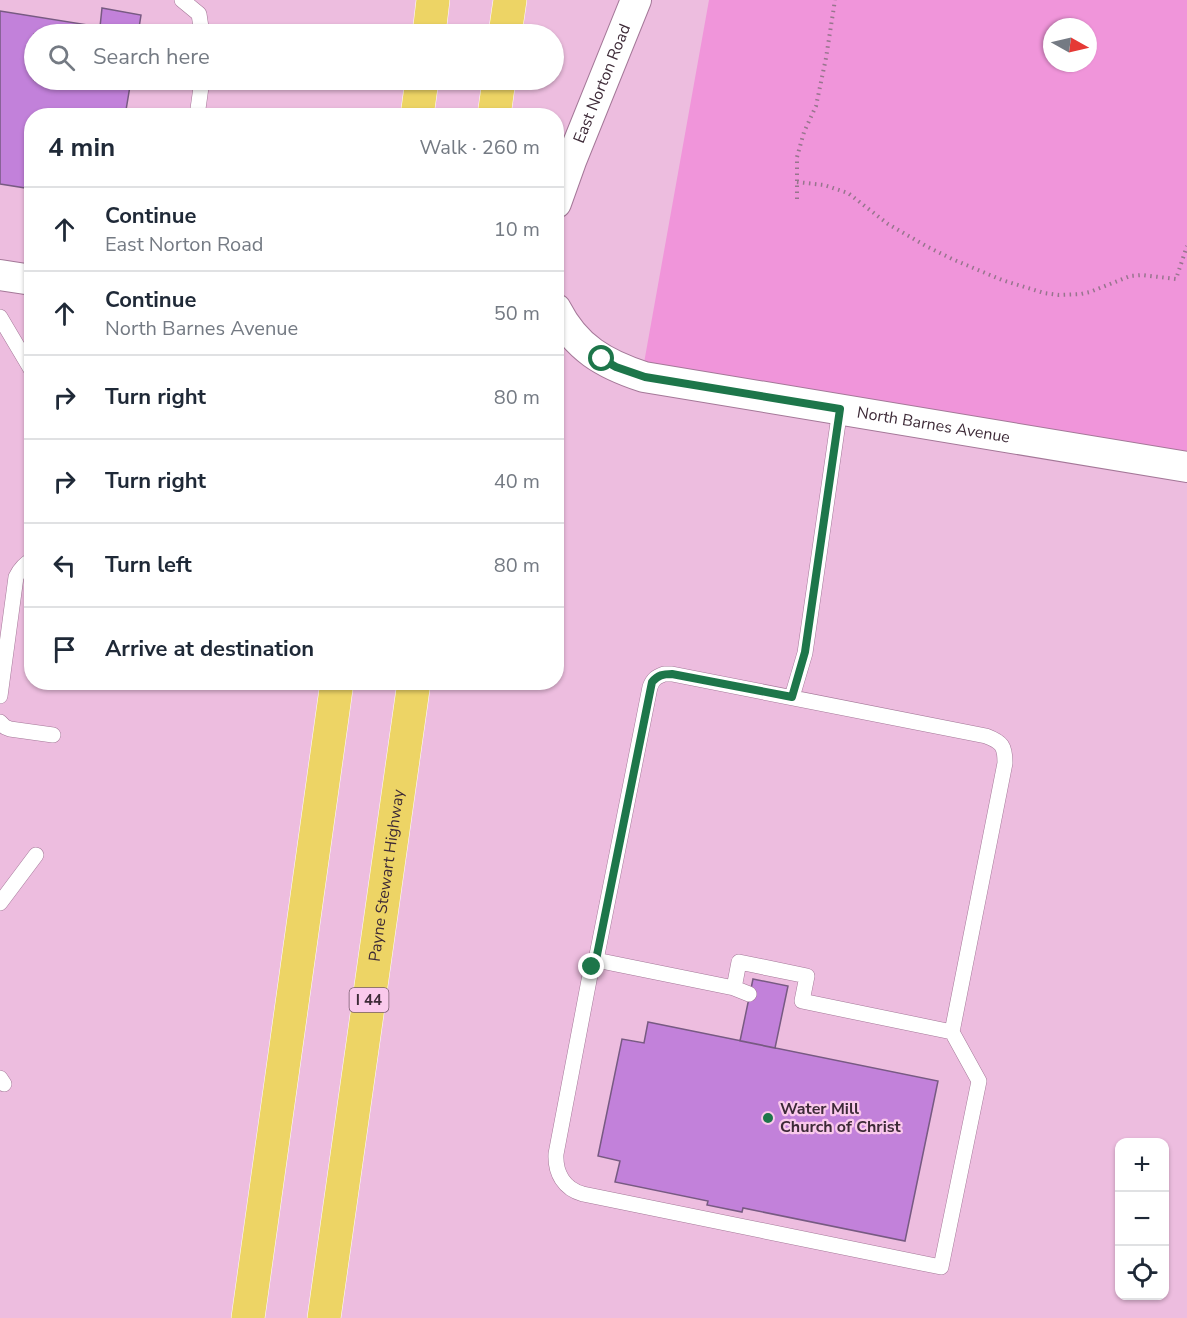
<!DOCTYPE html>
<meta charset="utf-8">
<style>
body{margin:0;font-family:"Nunito Sans",sans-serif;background:#f2f2f3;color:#1f2937}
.controls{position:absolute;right:18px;bottom:18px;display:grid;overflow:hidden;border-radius:12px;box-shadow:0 2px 4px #0004}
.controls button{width:54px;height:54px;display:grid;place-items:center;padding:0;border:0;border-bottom:2px solid #e0e1e3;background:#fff;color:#1f2937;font:30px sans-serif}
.compass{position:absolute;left:1043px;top:18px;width:54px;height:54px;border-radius:50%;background:#fff;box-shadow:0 2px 4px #0004;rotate:98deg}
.stop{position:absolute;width:18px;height:18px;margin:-14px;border:4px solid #1d764a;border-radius:50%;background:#fff}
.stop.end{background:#1d764a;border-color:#fff;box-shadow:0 2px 6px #0008}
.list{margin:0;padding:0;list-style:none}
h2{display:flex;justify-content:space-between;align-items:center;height:78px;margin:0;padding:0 24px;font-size:26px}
h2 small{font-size:20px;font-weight:400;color:#747a83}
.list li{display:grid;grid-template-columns:39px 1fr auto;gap:18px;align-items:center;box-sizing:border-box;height:84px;padding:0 24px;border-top:2px solid #e0e1e3}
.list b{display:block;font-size:22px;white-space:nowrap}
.list p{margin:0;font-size:20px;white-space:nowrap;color:#747a83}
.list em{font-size:20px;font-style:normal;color:#747a83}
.icon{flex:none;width:33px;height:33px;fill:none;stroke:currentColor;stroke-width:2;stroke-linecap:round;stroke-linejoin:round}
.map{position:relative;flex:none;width:1187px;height:1318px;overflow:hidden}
.search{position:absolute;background:#fff;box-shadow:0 2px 4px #0004;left:24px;top:24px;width:540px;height:66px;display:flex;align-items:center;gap:15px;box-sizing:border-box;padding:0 21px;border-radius:33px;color:#747a83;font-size:22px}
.panel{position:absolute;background:#fff;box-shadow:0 2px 4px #0004;left:24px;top:108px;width:540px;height:582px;border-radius:24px}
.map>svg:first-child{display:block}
.green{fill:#f095da;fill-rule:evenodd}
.building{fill:#c281da;stroke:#775a82;stroke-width:1.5}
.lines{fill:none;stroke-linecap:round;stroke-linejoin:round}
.lane-casing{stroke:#a47898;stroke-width:16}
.street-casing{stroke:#a47898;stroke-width:32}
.highway-casing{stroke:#fff;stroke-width:34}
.path{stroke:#97758d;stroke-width:4;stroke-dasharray:1.5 4.5;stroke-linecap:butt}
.lane{stroke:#fff;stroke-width:15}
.street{stroke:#fff;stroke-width:30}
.highway{stroke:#edd465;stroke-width:33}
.route{stroke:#1d764a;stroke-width:8}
.poi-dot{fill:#1d764a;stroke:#fac9ec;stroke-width:2}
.labels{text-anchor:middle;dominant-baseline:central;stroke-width:4.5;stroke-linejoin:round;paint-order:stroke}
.shield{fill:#fac9ec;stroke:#765a6d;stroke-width:1.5}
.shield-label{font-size:15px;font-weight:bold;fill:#3d2a37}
.street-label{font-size:16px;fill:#3d2a37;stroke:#fac9ec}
.poi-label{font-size:16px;font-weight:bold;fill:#3d2a37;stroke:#fac9ec;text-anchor:start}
</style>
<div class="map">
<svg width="1187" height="1318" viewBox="0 0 1187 1318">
<rect width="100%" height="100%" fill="#edbddf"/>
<path class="green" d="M 709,0 L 1187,0 L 1187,453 L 644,363 ZM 1052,27 L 1088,27 L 1088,63 L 1052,63 Z"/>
<path class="building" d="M 102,8 L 141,15 L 138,34 L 34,34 L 34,80 L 131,80 L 125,116 L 32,116 L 32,189 L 0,184 L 0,11 L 100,27 Z
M 753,979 L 788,986 L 775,1048 L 740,1041 Z
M 648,1022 L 938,1081 L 905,1241 L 743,1208 L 742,1212 L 707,1205 L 708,1201 L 615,1182 L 620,1161 L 598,1156 L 622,1039 L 644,1043 Z"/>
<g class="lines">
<defs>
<path id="lane" d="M 182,0 L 199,14 L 202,34
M 197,116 L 202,80
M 0,317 L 32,371
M 664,674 L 672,674 L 986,736 C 1002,742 1005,746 1005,763 L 952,1032 L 802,1001 L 807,976 L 739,962 L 734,988 L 596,960 L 650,687 C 653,679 656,677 664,674 Z
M 0,696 L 16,577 C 20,569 24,564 32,560
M 792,697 L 805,653 L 840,409
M 0,722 L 5,727 L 10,729 L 53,735
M 0,903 L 36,855
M 596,960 L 590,975 L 556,1154 C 555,1173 564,1189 583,1194 L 941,1267 L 979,1081 L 952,1032
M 734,988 L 749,994
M 0,1078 L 4,1084"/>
<g id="street">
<path id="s1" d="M 556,203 L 571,161 L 636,0"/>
<path d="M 0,275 L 32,280"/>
<path id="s2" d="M 556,309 C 576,348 604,364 644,377 L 1187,467"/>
</g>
<g id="highway">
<path d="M 429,34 L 433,0"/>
<path d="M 505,34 L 510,0"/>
<path d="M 417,116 L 422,80"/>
<path d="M 494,116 L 499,80"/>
<path d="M 248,1318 L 337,682"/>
<path id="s3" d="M 324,1318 L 414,682"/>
</g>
</defs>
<use href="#lane" class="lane-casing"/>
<use href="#street" class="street-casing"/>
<use href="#highway" class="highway-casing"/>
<path class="path" d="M 797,182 L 824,185 L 848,193 L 888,224 L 926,246 L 952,259 L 1002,280 L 1044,293 L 1059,295 L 1081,294 L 1090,292 L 1130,276 L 1142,275 L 1176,279 L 1187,246
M 797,199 L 797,157 L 804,132 L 816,106 L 826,58 L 835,0"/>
<use href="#lane" class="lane"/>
<use href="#street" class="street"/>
<use href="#highway" class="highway"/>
</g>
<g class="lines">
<path class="route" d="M 592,967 L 596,960 L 652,682 C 658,675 663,674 672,674 L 792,697 L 805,652 L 840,409 L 645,377 L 616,367 L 602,359"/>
</g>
<circle class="poi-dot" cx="768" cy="1118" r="6"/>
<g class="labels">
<rect class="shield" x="349.5" y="988" width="39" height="24" rx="4.5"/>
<g class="shield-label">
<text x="369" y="1000">I 44</text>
</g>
<g class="street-label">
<text stroke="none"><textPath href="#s1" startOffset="128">East Norton Road</textPath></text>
<text stroke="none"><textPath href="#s2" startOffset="408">North Barnes Avenue</textPath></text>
<text stroke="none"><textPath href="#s3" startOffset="447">Payne Stewart Highway</textPath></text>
</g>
<g class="poi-label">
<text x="780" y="1109">Water Mill<tspan x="780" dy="18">Church of Christ</tspan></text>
</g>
</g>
</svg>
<div class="controls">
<button>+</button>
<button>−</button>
<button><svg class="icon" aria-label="locate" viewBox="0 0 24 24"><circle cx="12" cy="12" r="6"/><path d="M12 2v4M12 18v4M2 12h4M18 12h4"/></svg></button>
</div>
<svg class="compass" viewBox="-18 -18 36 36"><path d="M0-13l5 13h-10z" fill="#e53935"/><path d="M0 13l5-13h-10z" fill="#747a83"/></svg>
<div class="stop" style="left:602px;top:359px"></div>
<div class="stop end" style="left:592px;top:967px"></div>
<div class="search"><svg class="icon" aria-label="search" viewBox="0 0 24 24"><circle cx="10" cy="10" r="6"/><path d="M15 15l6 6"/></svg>Search here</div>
<section class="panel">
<h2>4 min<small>Walk · 260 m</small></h2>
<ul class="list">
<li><svg class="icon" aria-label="ahead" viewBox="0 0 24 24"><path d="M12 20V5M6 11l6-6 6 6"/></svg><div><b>Continue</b><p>East Norton Road</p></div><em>10 m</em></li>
<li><svg class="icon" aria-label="ahead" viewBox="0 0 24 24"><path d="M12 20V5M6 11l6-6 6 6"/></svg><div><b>Continue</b><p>North Barnes Avenue</p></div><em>50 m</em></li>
<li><svg class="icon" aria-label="right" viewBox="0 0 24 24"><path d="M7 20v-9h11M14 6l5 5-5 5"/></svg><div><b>Turn right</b></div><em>80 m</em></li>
<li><svg class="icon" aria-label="right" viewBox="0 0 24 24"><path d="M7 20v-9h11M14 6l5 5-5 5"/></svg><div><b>Turn right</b></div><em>40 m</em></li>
<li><svg class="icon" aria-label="left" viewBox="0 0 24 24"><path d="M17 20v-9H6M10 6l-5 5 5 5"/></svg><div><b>Turn left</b></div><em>80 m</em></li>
<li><svg class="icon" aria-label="arrive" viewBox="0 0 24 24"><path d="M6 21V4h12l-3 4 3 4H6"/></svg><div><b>Arrive at destination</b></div></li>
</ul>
</section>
</div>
